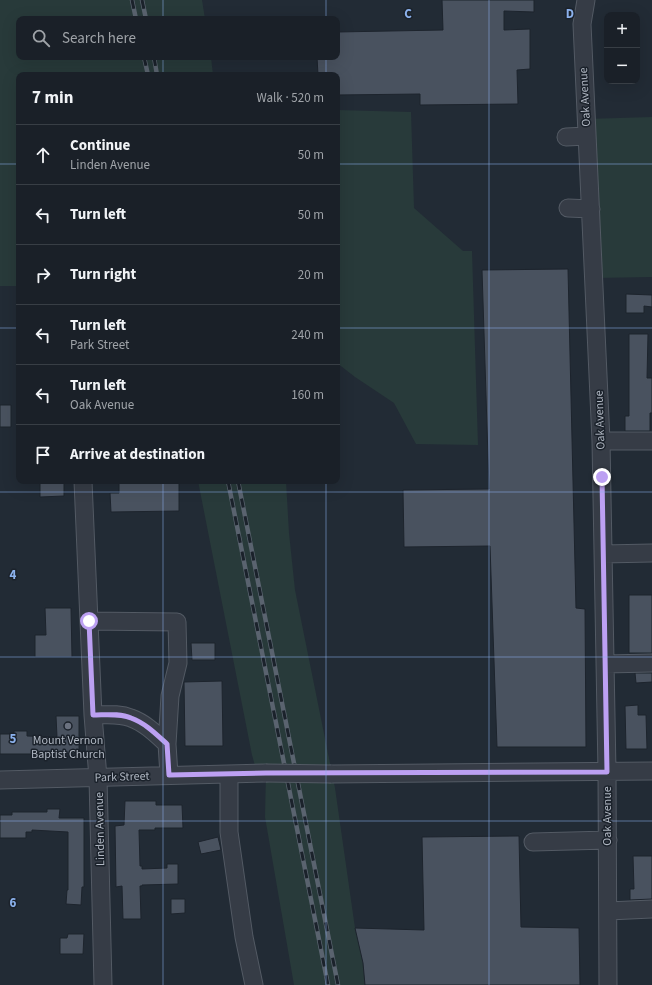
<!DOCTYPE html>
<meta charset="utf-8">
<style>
body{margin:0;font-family:"Source Sans 3",sans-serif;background:#272d34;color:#f1f3f6}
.controls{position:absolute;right:12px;top:12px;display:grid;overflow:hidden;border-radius:8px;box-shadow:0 4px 16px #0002}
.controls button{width:36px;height:36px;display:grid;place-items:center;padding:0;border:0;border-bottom:1px solid #383e45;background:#1a2028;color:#f1f3f6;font:20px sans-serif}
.stop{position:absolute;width:12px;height:12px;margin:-9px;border:3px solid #bca0f2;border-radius:50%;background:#fff}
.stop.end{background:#bca0f2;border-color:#fff;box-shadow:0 1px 4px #0008}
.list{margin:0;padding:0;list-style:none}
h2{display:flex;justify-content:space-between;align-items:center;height:52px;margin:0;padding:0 16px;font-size:17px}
h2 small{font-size:13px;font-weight:400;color:#9fa3a8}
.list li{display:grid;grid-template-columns:26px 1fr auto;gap:12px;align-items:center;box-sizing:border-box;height:60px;padding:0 16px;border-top:1px solid #383e45}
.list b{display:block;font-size:15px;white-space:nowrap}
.list p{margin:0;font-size:13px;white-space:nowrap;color:#9fa3a8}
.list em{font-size:13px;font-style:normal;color:#9fa3a8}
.icon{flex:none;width:22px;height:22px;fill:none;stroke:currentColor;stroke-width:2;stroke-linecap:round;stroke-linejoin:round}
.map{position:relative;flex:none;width:652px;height:985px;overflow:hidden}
.search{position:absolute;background:#1a2028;box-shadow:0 4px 16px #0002;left:16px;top:16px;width:324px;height:44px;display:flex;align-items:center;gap:10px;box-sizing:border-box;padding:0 14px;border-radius:8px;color:#9fa3a8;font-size:15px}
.panel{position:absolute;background:#1a2028;box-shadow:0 4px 16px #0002;left:16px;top:72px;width:324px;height:412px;border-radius:8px}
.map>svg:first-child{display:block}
.green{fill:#283a3a}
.building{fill:#49525f;stroke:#1d242d}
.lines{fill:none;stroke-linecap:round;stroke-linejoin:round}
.minor-casing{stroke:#535a64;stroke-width:19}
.minor{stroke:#363c46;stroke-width:17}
.rail-casing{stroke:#5a636f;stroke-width:4.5}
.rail{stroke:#1b222b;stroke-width:3;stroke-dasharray:9;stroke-linecap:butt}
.minor-bridge-casing{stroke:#535a64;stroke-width:19;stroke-linecap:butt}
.minor-bridge{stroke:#363c46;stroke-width:17}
.route{stroke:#bca0f2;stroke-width:5}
.grid{fill:none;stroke:#8bb1ec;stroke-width:1;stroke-opacity:0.55}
.worship-dot{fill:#6b7280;stroke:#1b222b;stroke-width:1.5}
.labels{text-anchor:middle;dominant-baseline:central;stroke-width:3;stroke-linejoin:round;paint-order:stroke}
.street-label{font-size:12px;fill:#b0b7c2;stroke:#1b222b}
.poi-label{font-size:12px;fill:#b0b7c2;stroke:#1b222b}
.grid-label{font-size:13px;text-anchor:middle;font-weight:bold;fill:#8bb1ec;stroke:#1b222b;stroke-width:3;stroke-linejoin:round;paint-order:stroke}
</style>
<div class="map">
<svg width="652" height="985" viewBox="0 0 652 985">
<rect width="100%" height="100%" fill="#222b35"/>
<path class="green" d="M 0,0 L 202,0 L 205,19 L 19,19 L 19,57 L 211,57 L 213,75 L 19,75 L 19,286 L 0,286 Z
M 337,110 L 411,112 L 414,208 L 463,251 L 472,251 L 478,445 L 416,444 L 394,403 L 355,377 L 337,363 Z
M 652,117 L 652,277 L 594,278 L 586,119 Z
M 198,481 L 286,481 L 289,533 L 295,590 L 335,788 L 355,928 L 363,963 L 365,985 L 294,985 L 265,817 L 266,773 L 257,773 L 252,755 Z"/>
<path class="building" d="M 442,0 L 534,0 L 534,12 L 504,11 L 504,30 L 530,29 L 530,69 L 517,70 L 518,104 L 420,105 L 420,94 L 337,95 L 337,75 L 318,75 L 317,57 L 337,57 L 337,32 L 443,30 Z
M 568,269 L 576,608 L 585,609 L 586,747 L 497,747 L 490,546 L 404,547 L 403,490 L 489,489 L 482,270 Z
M 626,294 L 652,295 L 652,307 L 644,306 L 644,313 L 626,313 Z
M 629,334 L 648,334 L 647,378 L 652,378 L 652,413 L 650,413 L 650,431 L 625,431 L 625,416 L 629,416 Z
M 0,405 L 11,405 L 11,427 L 0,427 Z
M 40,481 L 64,481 L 64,496 L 40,497 Z
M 119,481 L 179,481 L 179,511 L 111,512 L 110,493 L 119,493 Z
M 629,595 L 652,595 L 652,653 L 629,653 Z
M 45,608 L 71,608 L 72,657 L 35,657 L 35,635 L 46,635 Z
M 191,643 L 215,643 L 215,660 L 192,660 Z
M 635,673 L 652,673 L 652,682 L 636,683 Z
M 222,681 L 223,746 L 185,746 L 184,682 Z
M 638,705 L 638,715 L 646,715 L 647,749 L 626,749 L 625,706 Z
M 56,716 L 79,716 L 79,753 L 47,754 L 47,757 L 33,757 L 33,754 L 0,754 L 0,734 L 14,734 L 14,731 L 27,731 L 27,736 L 57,737 Z
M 125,801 L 156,801 L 156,805 L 182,805 L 183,828 L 155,828 L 155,830 L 139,830 L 140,866 L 142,866 L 142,869 L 167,868 L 167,864 L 178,864 L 178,884 L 142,885 L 142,886 L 140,886 L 141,919 L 123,919 L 122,886 L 116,887 L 115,826 L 124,825 Z
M 47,809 L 60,809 L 59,818 L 84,818 L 84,887 L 82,887 L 81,905 L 66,904 L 67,890 L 68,890 L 68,832 L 32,830 L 32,832 L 26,832 L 26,838 L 0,838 L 0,815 L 12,815 L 12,812 L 47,812 Z
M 519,836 L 521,927 L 579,928 L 580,985 L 365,985 L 363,963 L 355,928 L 424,930 L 422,837 Z
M 218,837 L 221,850 L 201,854 L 198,842 Z
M 633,856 L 652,856 L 652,899 L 630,900 L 630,889 L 634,889 Z
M 171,899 L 185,899 L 185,913 L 171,914 Z
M 68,934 L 84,934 L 83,954 L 60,954 L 60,938 L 67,938 Z"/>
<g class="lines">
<defs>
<path id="minor" d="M 586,0 L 582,24 L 601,441 L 607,772 L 608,985
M 566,137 L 587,136
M 568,208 L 591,209
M 601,441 L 652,441
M 83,481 L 93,715 L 98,778 L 103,985
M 603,554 L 652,553
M 89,621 L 177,622 L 178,663 L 170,696 L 167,744
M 605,664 L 652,663
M 93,715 C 105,715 119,713 131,718 C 145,723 156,734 167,744 L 169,775
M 229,774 L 229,832 L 244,937 L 254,985
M 331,774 L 652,771
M 0,780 L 266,773
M 533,842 L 608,840
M 608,911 L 652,909"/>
</defs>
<use href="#minor" class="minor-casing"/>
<use href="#minor" class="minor"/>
<defs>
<path id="rail" d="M 132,0 L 136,19
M 142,0 L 146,19
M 144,57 L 148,75
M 154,57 L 157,75
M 228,481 L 328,985
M 238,481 L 338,985"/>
</defs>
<use href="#rail" class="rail-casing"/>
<use href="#rail" class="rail"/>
<defs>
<path id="minor-bridge" d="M 266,773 L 331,774"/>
</defs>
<use href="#minor-bridge" class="minor-bridge-casing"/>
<use href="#minor-bridge" class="minor-bridge"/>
</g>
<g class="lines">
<path class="route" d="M 89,621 L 93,715 C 105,715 120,713 131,718 C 145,723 156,734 167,744 L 169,775 L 266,773 L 607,772 L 602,477"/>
</g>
<path class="grid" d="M 163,0 L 163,19M 326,0 L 326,19M 489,0 L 489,985M 163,57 L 163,75M 326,57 L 326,75M 0,164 L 19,164M 337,164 L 652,164M 0,328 L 19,328M 337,328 L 652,328M 163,481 L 163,985M 326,481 L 326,985M 0,492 L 652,492M 0,657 L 652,657M 0,821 L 652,821"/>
<circle class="worship-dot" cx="68" cy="726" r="4"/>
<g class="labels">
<g class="street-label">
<text transform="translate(585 97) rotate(-93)">Oak Avenue</text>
<text transform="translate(600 420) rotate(-92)">Oak Avenue</text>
<text transform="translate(122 777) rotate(-2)">Park Street</text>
<text transform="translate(607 816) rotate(-90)">Oak Avenue</text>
<text transform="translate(100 829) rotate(-91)">Linden Avenue</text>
</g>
<g class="poi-label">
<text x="68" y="740">Mount Vernon<tspan x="68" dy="14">Baptist Church</tspan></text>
</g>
</g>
<g class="grid-label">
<text x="408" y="18">C</text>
<text x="570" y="18">D</text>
<text x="13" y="579">4</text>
<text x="13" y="743">5</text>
<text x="13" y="907">6</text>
</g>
</svg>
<div class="controls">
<button>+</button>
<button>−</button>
</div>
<div class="stop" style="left:89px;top:621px"></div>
<div class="stop end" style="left:602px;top:477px"></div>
<div class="search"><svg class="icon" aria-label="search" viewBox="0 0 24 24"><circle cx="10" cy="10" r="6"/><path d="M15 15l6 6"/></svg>Search here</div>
<section class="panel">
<h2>7 min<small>Walk · 520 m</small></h2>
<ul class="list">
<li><svg class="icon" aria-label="ahead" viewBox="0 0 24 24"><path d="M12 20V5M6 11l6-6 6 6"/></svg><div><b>Continue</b><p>Linden Avenue</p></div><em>50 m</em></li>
<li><svg class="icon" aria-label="left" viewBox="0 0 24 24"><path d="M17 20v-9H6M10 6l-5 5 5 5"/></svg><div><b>Turn left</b></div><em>50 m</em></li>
<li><svg class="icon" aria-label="right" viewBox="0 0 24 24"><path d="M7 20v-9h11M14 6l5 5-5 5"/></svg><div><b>Turn right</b></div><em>20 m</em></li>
<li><svg class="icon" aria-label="left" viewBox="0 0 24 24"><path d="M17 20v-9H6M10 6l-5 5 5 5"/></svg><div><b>Turn left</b><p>Park Street</p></div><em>240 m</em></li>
<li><svg class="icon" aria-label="left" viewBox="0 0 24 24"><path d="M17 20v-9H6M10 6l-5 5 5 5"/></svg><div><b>Turn left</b><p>Oak Avenue</p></div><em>160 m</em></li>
<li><svg class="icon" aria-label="arrive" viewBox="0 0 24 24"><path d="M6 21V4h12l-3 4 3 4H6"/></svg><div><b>Arrive at destination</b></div></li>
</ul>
</section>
</div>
